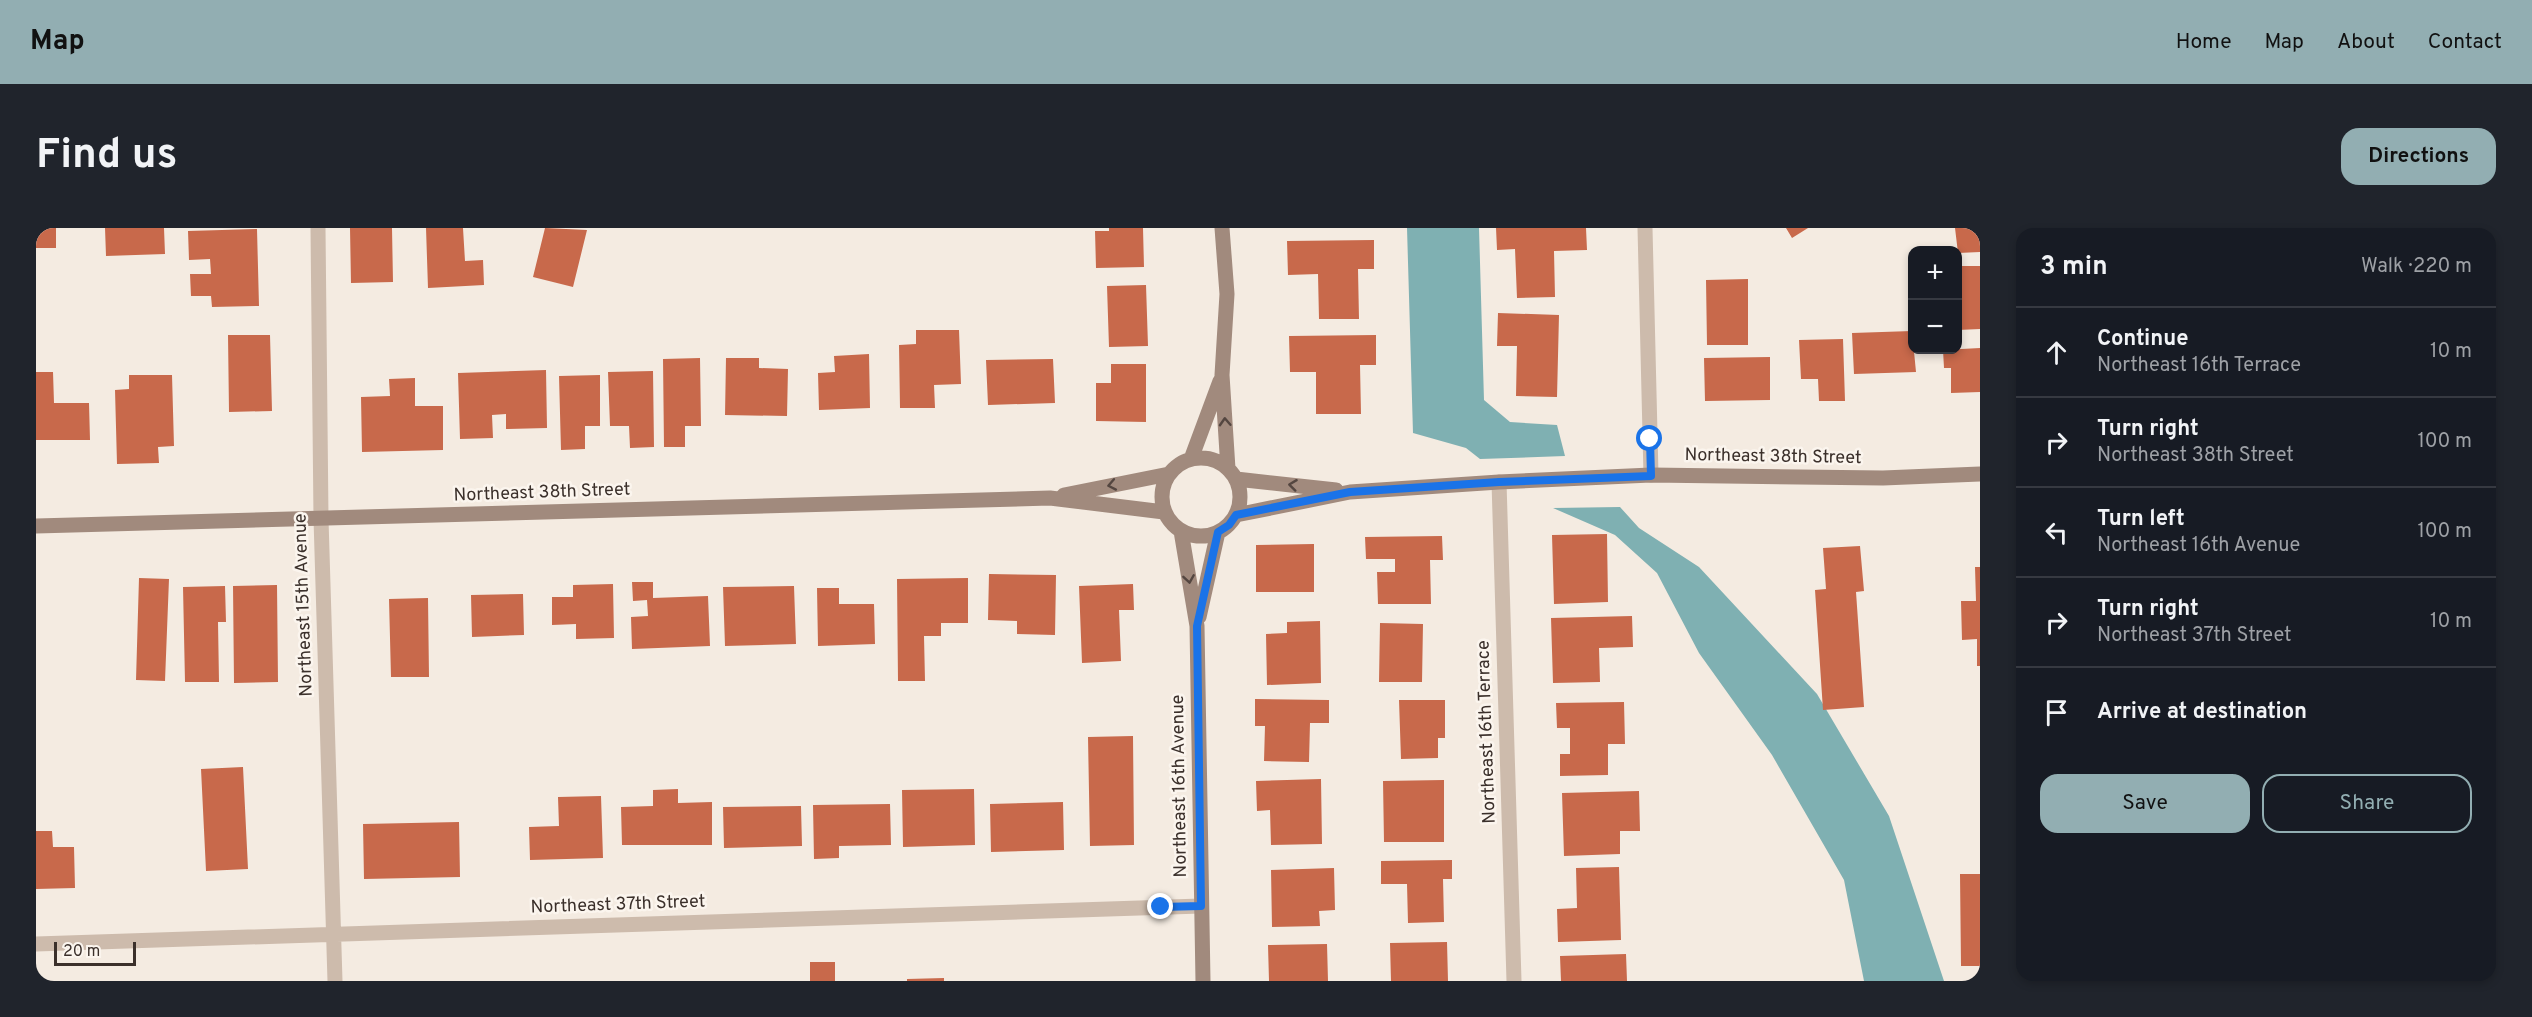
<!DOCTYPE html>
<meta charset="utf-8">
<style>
body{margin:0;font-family:Overpass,sans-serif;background:#20242c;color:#f1f3f6}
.controls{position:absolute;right:18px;top:18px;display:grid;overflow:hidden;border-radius:12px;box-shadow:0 3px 9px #0003}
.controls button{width:54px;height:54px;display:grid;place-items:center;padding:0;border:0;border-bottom:2px solid #363941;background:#171b24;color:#f1f3f6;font:30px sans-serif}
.scale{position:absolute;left:18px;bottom:15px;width:82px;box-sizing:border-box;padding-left:6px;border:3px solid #3b302b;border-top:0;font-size:16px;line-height:21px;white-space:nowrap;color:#3b302b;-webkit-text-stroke:4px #fbf5ee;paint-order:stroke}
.stop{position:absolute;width:18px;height:18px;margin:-14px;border:4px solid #1a73e8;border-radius:50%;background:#fff}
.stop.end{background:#1a73e8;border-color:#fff;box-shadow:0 2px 6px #0008}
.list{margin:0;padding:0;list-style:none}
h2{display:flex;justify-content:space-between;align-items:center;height:78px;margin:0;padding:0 24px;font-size:26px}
h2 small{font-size:20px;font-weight:400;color:#9ea1a6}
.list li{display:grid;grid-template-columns:39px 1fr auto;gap:18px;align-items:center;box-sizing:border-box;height:90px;padding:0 24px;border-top:2px solid #363941}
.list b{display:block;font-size:22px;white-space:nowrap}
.list p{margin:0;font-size:20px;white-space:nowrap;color:#9ea1a6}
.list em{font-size:20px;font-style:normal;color:#9ea1a6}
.actions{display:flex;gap:12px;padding:18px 24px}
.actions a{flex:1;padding:14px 0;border:2px solid #92aeb2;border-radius:18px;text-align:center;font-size:21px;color:#92aeb2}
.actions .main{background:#92aeb2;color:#111}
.icon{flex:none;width:33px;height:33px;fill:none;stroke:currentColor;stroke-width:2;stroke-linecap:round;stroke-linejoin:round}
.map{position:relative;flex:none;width:1944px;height:753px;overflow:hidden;border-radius:18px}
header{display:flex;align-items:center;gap:36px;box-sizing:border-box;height:84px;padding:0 30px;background:#92aeb2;color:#111}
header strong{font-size:28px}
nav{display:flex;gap:33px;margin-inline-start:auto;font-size:21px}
.intro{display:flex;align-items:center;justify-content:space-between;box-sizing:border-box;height:144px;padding:0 36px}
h1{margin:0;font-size:42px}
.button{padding:15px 27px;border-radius:18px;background:#92aeb2;color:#111;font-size:21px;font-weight:700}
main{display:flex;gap:36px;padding:0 36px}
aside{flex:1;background:#171b24;border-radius:18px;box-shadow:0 3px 9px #0003}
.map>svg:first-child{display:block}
.water{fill:#7fb0b2}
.building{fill:#c8694b}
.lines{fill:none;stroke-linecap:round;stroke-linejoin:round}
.street{stroke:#cdbbac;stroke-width:15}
.secondary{stroke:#a18a7d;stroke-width:15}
.oneway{stroke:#544640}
.route{stroke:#1a73e8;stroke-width:8}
.labels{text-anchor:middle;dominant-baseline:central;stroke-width:5;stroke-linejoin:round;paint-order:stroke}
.street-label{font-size:18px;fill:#3b302b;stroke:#fbf5ee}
</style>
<header>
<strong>Map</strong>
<nav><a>Home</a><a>Map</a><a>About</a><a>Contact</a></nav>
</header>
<div class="intro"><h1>Find us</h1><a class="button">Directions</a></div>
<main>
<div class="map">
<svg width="1944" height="753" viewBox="0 0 1944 753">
<rect width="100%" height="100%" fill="#f4ebe1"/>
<path class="water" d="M 1371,0 L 1443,0 L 1448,172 L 1474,194 L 1521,197 L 1529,228 L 1444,231 L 1430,220 L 1377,205 Z
M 1584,279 L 1603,300 L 1663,339 L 1781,466 L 1853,588 L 1908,753 L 1828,753 L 1808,652 L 1736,527 L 1663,425 L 1621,345 L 1579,307 L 1517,280 Z"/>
<path class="building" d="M 0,0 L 20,0 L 20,20 L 0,20 Z
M 69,0 L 128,0 L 129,26 L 70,28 Z
M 314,0 L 356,0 L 357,54 L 315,55 Z
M 390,0 L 427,0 L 429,33 L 447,32 L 448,57 L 392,60 Z
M 509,0 L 551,2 L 537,59 L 497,49 Z
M 1073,0 L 1107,0 L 1108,39 L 1060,40 L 1059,3 L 1073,3 Z
M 1460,0 L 1550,0 L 1551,22 L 1518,23 L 1519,69 L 1481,70 L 1479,21 L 1461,22 Z
M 1750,0 L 1772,0 L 1756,10 Z
M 1919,0 L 1944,0 L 1944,24 L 1922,25 Z
M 221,1 L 223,78 L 176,79 L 175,68 L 155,68 L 154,46 L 175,46 L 174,31 L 153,32 L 152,3 Z
M 1338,12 L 1338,41 L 1322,41 L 1323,91 L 1283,91 L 1282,46 L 1252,47 L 1251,13 Z
M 1922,38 L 1944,38 L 1944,101 L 1922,102 Z
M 1712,51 L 1712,117 L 1671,117 L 1670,52 Z
M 1110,57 L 1112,118 L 1073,119 L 1071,58 Z
M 1462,85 L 1523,87 L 1521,169 L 1480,168 L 1481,118 L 1461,118 Z
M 880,102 L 923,102 L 925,156 L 898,157 L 899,180 L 864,180 L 863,117 L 880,116 Z
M 1876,103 L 1880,144 L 1818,146 L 1816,105 Z
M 192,107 L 234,107 L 236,183 L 193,184 Z
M 1340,107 L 1340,137 L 1324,137 L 1325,186 L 1280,186 L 1280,144 L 1254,144 L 1253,108 Z
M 1807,111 L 1809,173 L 1783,173 L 1782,151 L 1765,151 L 1763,112 Z
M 1944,120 L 1944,164 L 1915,165 L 1915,140 L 1908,140 L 1907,122 Z
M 833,126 L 834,180 L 783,182 L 782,145 L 799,144 L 798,128 Z
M 1734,129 L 1734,172 L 1669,173 L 1668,130 Z
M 664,130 L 665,198 L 649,198 L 649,219 L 628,219 L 627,131 Z
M 690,130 L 723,130 L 723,140 L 752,141 L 751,188 L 689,187 Z
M 1017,131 L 1019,175 L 952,177 L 950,132 Z
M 1075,136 L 1110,136 L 1110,194 L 1060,193 L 1060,155 L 1075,155 Z
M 510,142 L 511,200 L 470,201 L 470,186 L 456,187 L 457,210 L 424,211 L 422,145 Z
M 617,143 L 618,219 L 594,220 L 593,198 L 574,198 L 572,144 Z
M 0,144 L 17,144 L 18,175 L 53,175 L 54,212 L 0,212 Z
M 93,147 L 136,147 L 138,218 L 122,219 L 123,235 L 81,236 L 79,162 L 93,161 Z
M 564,147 L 564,198 L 549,198 L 549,221 L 525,222 L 523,148 Z
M 379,150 L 379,178 L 407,178 L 407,222 L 326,224 L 325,169 L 354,168 L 353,151 Z
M 1571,306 L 1572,374 L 1518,376 L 1516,307 Z
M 1406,308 L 1407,332 L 1394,332 L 1395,376 L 1342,376 L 1341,344 L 1359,344 L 1359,331 L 1330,331 L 1329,309 Z
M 1278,316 L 1278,364 L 1220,364 L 1220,317 Z
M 1824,318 L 1828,363 L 1820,364 L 1828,479 L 1787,482 L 1779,362 L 1790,361 L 1787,320 Z
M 1939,339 L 1944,339 L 1944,438 L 1941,438 L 1941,411 L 1926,412 L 1925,373 L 1940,373 Z
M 953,346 L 1020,347 L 1019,407 L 981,406 L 981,393 L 952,392 Z
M 103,350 L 133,351 L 129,453 L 100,452 Z
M 932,350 L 932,395 L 905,395 L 905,408 L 888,408 L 889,453 L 862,453 L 861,351 Z
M 596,354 L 617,354 L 617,370 L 672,368 L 674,418 L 596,421 L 595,389 L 612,388 L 611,372 L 597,373 Z
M 577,356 L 578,410 L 540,411 L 540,396 L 516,397 L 516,369 L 537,369 L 537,357 Z
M 1097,356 L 1098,382 L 1083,382 L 1085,433 L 1046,435 L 1043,358 Z
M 241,357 L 242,454 L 198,455 L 197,358 Z
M 189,358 L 190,394 L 182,394 L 183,454 L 149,454 L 147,359 Z
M 758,358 L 760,416 L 689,418 L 687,359 Z
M 781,360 L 803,360 L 803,376 L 838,376 L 839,416 L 782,418 Z
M 487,366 L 488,407 L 436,409 L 435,367 Z
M 392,370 L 393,449 L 355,449 L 353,371 Z
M 1596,388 L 1597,419 L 1563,420 L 1564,454 L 1517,455 L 1515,390 Z
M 1284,393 L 1285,455 L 1231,457 L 1230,406 L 1251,405 L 1251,394 Z
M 1344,395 L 1387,396 L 1386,454 L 1343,454 Z
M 1219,471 L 1293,472 L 1293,495 L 1274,495 L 1273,534 L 1228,533 L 1229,498 L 1219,498 Z
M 1363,472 L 1409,472 L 1409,510 L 1402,510 L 1402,530 L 1365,531 Z
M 1588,474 L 1589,516 L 1572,516 L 1572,547 L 1524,548 L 1524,526 L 1534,526 L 1534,500 L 1521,500 L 1520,475 Z
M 1097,508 L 1098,617 L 1054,618 L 1052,509 Z
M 207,539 L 212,641 L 170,643 L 165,541 Z
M 1285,551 L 1286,616 L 1235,617 L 1234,582 L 1221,583 L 1220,553 Z
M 1408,552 L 1408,614 L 1348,614 L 1347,553 Z
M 642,561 L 642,575 L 676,574 L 676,617 L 586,617 L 585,579 L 617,578 L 617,562 Z
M 938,561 L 939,617 L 867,619 L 866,562 Z
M 1603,563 L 1604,603 L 1584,603 L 1584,626 L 1528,628 L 1526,565 Z
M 565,568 L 567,630 L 494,632 L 493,599 L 523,598 L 522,569 Z
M 1027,574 L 1028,622 L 955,624 L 954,576 Z
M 854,576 L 855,617 L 803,618 L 803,630 L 778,631 L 777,577 Z
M 765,578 L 766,618 L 688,620 L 687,579 Z
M 423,594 L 424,649 L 328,651 L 327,596 Z
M 0,603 L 16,603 L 17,619 L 38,619 L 39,660 L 0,661 Z
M 1416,632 L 1416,651 L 1407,651 L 1408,694 L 1372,695 L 1371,656 L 1345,656 L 1345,633 Z
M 1583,639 L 1585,712 L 1522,714 L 1521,681 L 1541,680 L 1540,640 Z
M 1298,640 L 1299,682 L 1283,683 L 1284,698 L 1236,699 L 1235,642 Z
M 1924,646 L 1944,646 L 1944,738 L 1925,738 Z
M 1411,714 L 1412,753 L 1355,753 L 1354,715 Z
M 1291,716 L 1292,753 L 1233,753 L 1232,717 Z
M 1590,726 L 1591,753 L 1525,753 L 1524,728 Z
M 774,734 L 799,734 L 799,753 L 774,753 Z
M 908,750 L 908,753 L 871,753 L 871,751 Z"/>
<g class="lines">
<path class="street" d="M 282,0 L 285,291 L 299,753
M 1609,0 L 1615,247
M 1463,254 L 1478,753
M 0,716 L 1165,678"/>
<path class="secondary" d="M 1186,0 L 1191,66 L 1186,147 L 1192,241
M1126 269a39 39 0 1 1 78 0a39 39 0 1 1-78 0Z
M 1155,231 L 1184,153
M 1200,251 L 1300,262
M 1028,267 L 1133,246
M 1200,287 L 1314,264 L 1463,254 L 1615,247 L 1847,250 L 1944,246
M 0,298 L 1014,270 L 1128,284
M 1145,303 L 1161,398 L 1167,753
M 1163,389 L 1182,304"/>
</g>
<defs><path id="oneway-chevron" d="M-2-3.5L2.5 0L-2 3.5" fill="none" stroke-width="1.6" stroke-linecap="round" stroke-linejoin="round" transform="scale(1.5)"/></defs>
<g class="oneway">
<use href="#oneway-chevron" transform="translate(1189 194) rotate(-93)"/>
<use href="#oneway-chevron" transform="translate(1076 257) rotate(169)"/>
<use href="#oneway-chevron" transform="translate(1257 257) rotate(-173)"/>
<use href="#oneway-chevron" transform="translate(1153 351) rotate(81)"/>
</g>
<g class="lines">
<path class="route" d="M 1125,679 L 1165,678 L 1161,398 L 1182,304 L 1193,297 L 1200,287 L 1314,264 L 1463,254 L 1615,248 L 1614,211"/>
</g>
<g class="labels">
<g class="street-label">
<text transform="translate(1737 229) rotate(1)">Northeast 38th Street</text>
<text transform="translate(506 265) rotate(-2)">Northeast 38th Street</text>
<text transform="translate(268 377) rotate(-92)">Northeast 15th Avenue</text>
<text transform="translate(1451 504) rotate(-92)">Northeast 16th Terrace</text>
<text transform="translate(1144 558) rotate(-91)">Northeast 16th Avenue</text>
<text transform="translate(582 677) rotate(-2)">Northeast 37th Street</text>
</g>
</g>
</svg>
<div class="controls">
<button>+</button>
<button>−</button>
</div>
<div class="scale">20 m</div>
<div class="stop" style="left:1614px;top:211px"></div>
<div class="stop end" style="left:1125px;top:679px"></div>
</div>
<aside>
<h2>3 min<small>Walk · 220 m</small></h2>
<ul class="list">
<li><svg class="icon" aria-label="ahead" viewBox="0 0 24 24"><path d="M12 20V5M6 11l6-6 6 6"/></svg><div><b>Continue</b><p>Northeast 16th Terrace</p></div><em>10 m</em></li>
<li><svg class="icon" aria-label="right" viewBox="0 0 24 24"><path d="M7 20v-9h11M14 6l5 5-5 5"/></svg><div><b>Turn right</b><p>Northeast 38th Street</p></div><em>100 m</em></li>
<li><svg class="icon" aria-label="left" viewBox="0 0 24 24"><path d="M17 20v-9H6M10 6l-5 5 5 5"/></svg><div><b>Turn left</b><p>Northeast 16th Avenue</p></div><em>100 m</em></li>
<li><svg class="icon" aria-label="right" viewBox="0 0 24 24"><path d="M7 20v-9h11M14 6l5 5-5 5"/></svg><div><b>Turn right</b><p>Northeast 37th Street</p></div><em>10 m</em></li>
<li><svg class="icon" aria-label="arrive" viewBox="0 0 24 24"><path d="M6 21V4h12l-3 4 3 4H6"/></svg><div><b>Arrive at destination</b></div></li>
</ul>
<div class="actions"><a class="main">Save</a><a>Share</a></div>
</aside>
</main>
